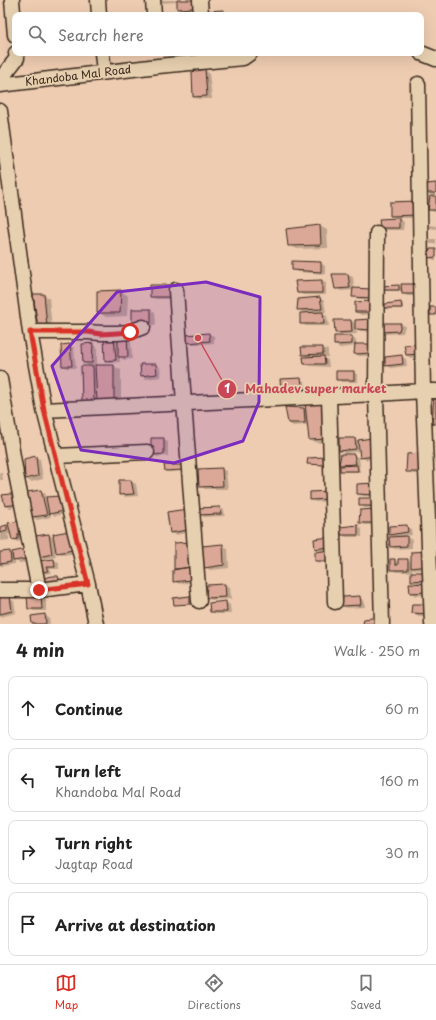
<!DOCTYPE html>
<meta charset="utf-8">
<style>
body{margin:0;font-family:"Playpen Sans",sans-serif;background:#f2f2f2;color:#222}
.stop{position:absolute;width:12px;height:12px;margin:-9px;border:3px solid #d93025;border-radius:50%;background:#fff}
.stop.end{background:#d93025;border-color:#fff;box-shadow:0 1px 4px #0008}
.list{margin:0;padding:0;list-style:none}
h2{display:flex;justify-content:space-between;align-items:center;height:52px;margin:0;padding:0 16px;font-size:17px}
h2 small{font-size:13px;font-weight:400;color:#767676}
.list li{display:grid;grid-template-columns:26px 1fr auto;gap:12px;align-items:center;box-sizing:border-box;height:64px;margin:0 8px 8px;padding:0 8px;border:1px solid #e0e0e0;border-radius:8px}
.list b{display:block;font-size:15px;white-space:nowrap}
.list p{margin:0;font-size:13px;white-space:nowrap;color:#767676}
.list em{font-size:13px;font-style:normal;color:#767676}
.icon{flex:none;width:22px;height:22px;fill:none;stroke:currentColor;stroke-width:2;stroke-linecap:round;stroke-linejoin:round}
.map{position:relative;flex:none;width:436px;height:624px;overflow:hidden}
.search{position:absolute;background:#fff;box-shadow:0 4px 16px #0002;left:12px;right:12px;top:12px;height:44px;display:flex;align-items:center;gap:10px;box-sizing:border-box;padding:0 14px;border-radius:8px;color:#767676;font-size:15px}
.sheet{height:340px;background:#fff}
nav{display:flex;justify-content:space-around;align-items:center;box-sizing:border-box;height:56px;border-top:1px solid #e0e0e0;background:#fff;font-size:11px;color:#767676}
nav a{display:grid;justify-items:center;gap:2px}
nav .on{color:#d93025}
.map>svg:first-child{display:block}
.shadow{fill:#0003;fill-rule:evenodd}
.building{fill:#dba898;stroke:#3b2a1e}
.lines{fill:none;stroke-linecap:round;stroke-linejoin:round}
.minor-casing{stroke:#3b2a1e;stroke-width:17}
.minor{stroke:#e7d0b0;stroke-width:14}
.route{stroke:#d93025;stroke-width:5}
.marked{fill:#7b2cbf;fill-opacity:0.2;stroke:#7b2cbf;stroke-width:3;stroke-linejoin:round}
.labels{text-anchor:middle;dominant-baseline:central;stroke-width:3.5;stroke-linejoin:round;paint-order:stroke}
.street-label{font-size:11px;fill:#3b2a1e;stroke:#e7d0b0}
.leader{fill:none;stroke:#ca4758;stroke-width:1.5}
.callout-dot{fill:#ca4758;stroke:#e7d0b0;stroke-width:1.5}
.mark-label{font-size:12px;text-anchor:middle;font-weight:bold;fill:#fff}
.callout-label{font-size:12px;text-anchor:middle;font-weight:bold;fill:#ca4758;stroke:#e7d0b0;stroke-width:3.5;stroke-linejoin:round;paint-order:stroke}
</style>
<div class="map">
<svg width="436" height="624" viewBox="0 0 436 624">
<rect width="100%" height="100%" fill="#eeccb1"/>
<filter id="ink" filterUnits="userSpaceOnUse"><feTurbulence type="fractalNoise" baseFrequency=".025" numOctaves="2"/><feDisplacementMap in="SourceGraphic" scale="8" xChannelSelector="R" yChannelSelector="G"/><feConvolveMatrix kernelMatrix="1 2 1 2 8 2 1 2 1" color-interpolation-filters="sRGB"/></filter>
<g filter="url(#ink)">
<path class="shadow" d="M 157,0 L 198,0 L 198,11 L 183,12 L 178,9 L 178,2 L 161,3 Z
M 224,11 L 228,15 L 209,15 Z
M 205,70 L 209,73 L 212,99 L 199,99 L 194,97 Z
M 436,184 L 436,195 L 432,195 L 427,192 Z
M 436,197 L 436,212 L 434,212 L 429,210 Z
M 391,203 L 421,218 L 398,218 L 404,222 L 403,230 L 386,230 L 381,227 L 397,219 L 391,216 Z
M 429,225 L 436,226 L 436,229 L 429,228 Z
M 320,226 L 327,230 L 328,248 L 297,249 L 289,245 Z
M 430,239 L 436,239 L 436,244 L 431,244 L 429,243 Z
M 436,250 L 436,260 L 434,260 L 429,257 Z
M 320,263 L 325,266 L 325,274 L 298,272 L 293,269 Z
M 348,275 L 353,277 L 354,289 L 376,300 L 358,299 L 353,296 L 354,290 L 341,291 L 336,288 Z
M 322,281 L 326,283 L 326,295 L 303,295 L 298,292 Z
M 169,286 L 173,289 L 174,299 L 156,299 L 151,297 Z
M 399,286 L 402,288 L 424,296 L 408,296 L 403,294 L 403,291 L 383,291 L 381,290 Z
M 121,291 L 128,296 L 127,316 L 106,317 L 98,312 Z
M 44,295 L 49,298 L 52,329 L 38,326 Z
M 320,298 L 324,301 L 326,312 L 320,312 L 327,316 L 329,326 L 306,326 L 301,323 L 306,314 L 298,309 Z
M 356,303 L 377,314 L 361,315 L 356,312 Z
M 401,303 L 403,304 L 403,309 L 388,309 L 386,307 Z
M 151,310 L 155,312 L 156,325 L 137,326 L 133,323 Z
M 335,321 L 351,321 L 376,332 L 361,331 L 356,329 L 357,334 L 340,335 L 336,332 Z
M 382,324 L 401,324 L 405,326 L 403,333 L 386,334 L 382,331 Z
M 209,334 L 214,336 L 214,343 L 192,345 L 188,342 Z
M 126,337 L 131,340 L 132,359 L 124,360 L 120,357 L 120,362 L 110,363 L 106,360 L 105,338 Z
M 352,337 L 356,340 L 356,345 L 379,356 L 359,356 L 355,353 L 356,346 L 340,348 L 335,345 Z
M 92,344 L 97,347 L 97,366 L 114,366 L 121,370 L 121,404 L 87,404 L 83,401 L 90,367 L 84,363 ZM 91,366 L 96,366 L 96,369 Z
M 70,346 L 74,348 L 76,368 L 67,368 L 63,366 Z
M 405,346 L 425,357 L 411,358 L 406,355 Z
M 323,348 L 328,350 L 328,357 L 323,357 L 328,360 L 329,367 L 310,366 L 305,364 L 309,358 L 303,354 Z
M 401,356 L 406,359 L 407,366 L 391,368 L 386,365 Z
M 155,365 L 160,367 L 161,377 L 146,379 L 142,376 Z
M 353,372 L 358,375 L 358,382 L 342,382 L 337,379 Z
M 300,379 L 305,382 L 307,392 L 286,393 L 282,390 Z
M 287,408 L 304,409 L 307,410 L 334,442 L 317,443 L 310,439 L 308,425 L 293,426 L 288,423 Z
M 163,439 L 168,442 L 168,456 L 157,457 L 152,454 Z
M 340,439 L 355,439 L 359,441 L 378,459 L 366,460 L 361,457 L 361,451 L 345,453 L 340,450 Z
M 354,455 L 359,458 L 360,466 L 359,466 L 360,472 L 343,472 L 341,471 L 345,467 L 340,464 Z
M 408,455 L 427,474 L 412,474 L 407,471 Z
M 35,457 L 40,459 L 43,479 L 31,482 L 26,479 L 25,460 Z
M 182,466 L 185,471 L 168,472 L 166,471 Z
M 221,469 L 226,471 L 228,489 L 205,489 L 200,486 Z
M 0,472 L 2,473 L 3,480 L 0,480 Z
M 131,481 L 136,484 L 138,496 L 125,497 L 120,494 Z
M 358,485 L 380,497 L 363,496 L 358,494 Z
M 41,491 L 45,493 L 47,498 L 69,513 L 55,516 L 50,513 L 51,517 L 37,520 L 33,517 Z
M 311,493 L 333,501 L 316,502 L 311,500 Z
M 3,496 L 23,506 L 10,508 L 5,505 Z
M 375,499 L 381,525 L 365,525 L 360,522 L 372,510 L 372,508 L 365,508 L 360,505 Z
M 220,508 L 224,510 L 225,516 L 204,517 L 199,514 Z
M 191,513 L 192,532 L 175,535 L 171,533 Z
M 7,526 L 10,528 L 28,537 L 23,536 L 22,541 L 17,542 L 13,539 L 12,534 L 6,535 L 9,536 L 9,540 L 0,541 L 0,528 Z
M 357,526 L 362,529 L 362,537 L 346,537 L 342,535 Z
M 406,526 L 411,529 L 412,535 L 405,536 L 412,540 L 412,548 L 395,549 L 391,546 L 395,538 L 390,535 L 390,527 Z
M 49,535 L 55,538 L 77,553 L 63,555 L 55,550 L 56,557 L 44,559 L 40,556 Z
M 330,538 L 335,563 L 320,563 L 316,560 L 322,552 L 316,548 Z
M 175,544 L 196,582 L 179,584 L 174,581 L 178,570 L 175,568 Z
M 223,546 L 228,548 L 229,568 L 210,570 L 205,567 Z
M 13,552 L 31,562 L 19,563 L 15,561 L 15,564 L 2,566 L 0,566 L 0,553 L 10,553 L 14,555 Z
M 54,560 L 59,562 L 59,569 L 50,569 L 52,573 L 44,574 L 40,571 Z
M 394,560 L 399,563 L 407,560 L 412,563 L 431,568 L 417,570 L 412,568 L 413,573 L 432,582 L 423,583 L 431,587 L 431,594 L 416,596 L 411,593 L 419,584 L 412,580 L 412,572 L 396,572 L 391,569 Z
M 58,577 L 63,579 L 64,587 L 51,589 Z
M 225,585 L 230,587 L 231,599 L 211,600 L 207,597 L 208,586 Z
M 41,596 L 46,599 L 46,611 L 34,611 L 29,609 Z
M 190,597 L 192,598 L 192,604 L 177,605 L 175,604 Z
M 359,597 L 364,600 L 365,607 L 347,608 L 342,606 Z
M 0,598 L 9,598 L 14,601 L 16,613 L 0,617 Z
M 226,602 L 230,605 L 231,614 L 216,614 L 211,611 Z
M 413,605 L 434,616 L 417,616 L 412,613 Z
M 45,615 L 49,618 L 50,624 L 33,624 Z"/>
<path class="building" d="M 177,0 L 194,0 L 194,8 L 177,9 Z
M 224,10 L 224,15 L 208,15 L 208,11 Z
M 205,69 L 207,96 L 193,97 L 192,72 Z
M 436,183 L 436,193 L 426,193 L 427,184 Z
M 430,196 L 436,196 L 436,210 L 428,210 Z
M 417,201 L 417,215 L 390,216 L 390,202 Z
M 399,218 L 399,228 L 380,228 L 379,219 Z
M 320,225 L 321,245 L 288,246 L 286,229 Z
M 430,249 L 436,249 L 436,257 L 428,258 Z
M 292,261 L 321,262 L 321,272 L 292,270 Z
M 332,274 L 348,274 L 350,288 L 335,289 Z
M 322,280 L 322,293 L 297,293 L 295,281 Z
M 401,284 L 418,284 L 419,294 L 402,294 Z
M 150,285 L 169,285 L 170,297 L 150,297 Z
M 399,285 L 399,290 L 380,290 L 380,286 Z
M 353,288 L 371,289 L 372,298 L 352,297 Z
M 121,290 L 120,313 L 97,313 L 97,291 Z
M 33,294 L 44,294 L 47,327 L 38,327 Z
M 320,297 L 322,309 L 297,310 L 298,299 Z
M 372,301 L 372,312 L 355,312 L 355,302 Z
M 401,302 L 402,308 L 385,308 L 385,304 Z
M 430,307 L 436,307 L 436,315 L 430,315 Z
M 132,309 L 151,309 L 151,323 L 132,323 Z
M 323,312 L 324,324 L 300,324 L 300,313 Z
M 371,319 L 372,330 L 355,329 L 355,320 Z
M 334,320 L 351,320 L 352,332 L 335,333 Z
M 381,323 L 401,323 L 399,331 L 381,332 Z
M 209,333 L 210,341 L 187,343 L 186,335 Z
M 114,336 L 116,360 L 105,361 L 104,337 Z
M 127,336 L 128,357 L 118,357 L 118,337 Z
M 334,336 L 352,336 L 352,344 L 334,345 Z
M 93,343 L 92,363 L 83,363 L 82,344 Z
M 70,344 L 72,366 L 62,366 L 61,345 Z
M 355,344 L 373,344 L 374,353 L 354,354 Z
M 420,344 L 420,354 L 406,355 L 404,345 Z
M 301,347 L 323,347 L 323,354 L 302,355 Z
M 402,355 L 403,364 L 385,366 L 385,357 Z
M 324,356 L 325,364 L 304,364 L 303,357 Z
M 140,364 L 156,364 L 157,374 L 141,376 Z
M 95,365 L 114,365 L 114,400 L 97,402 Z
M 81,366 L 93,366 L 94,401 L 82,401 Z
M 336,371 L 354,371 L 354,380 L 336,380 Z
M 301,378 L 303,390 L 281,391 L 280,379 Z
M 434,394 L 436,395 L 436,424 L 432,424 Z
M 326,401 L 327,439 L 309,440 L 305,403 Z
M 285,407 L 304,408 L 305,423 L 288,423 Z
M 151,438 L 164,438 L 164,454 L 151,455 Z
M 339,438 L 355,438 L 356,449 L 339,451 Z
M 372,438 L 374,456 L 360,458 L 358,440 Z
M 422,453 L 423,472 L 406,472 L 407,454 Z
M 341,454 L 354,454 L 356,464 L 339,465 Z
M 36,456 L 38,476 L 25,479 L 24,459 Z
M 324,457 L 324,465 L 307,464 L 308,458 Z
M 164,465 L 183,465 L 183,470 L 165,471 Z
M 357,465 L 358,471 L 340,471 L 340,466 Z
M 222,468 L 223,486 L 199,487 L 198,469 Z
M 119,480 L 131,480 L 134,494 L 119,495 Z
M 376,483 L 376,495 L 357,494 L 357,484 Z
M 41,490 L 47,515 L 32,517 L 27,492 Z
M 329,491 L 328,499 L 310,500 L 310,492 Z
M 18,493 L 19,504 L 5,506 L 2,495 Z
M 60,496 L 64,511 L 49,514 L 46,497 Z
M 359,498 L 375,498 L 376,506 L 359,506 Z
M 220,507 L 221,514 L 198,515 L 197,508 Z
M 187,509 L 188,530 L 170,533 L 167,512 Z
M 376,509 L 377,523 L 359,523 L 360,510 Z
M 21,520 L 24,535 L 18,534 L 18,539 L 12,540 L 8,523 L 15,522 Z
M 7,525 L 7,531 L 0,533 L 0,527 Z
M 358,525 L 358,535 L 341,535 L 340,527 Z
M 407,525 L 408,532 L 389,535 L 389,526 Z
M 69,531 L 73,550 L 57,553 L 56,552 L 53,534 Z
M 49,534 L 52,554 L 39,557 L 35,536 Z
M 407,536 L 407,546 L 390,547 L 389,537 Z
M 330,537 L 328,547 L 315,549 L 314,539 Z
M 191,542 L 194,567 L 174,569 L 174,543 Z
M 223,544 L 224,565 L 204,568 L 202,546 Z
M 26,549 L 26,559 L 13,561 L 12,552 Z
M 331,550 L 330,561 L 315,561 L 315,552 Z
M 10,551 L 11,562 L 0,564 L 0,552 Z
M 427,551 L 427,566 L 411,568 L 411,552 Z
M 54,559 L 55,567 L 46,567 L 48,571 L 39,572 L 38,561 Z
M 390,559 L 395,559 L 395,565 L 398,565 L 398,559 L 408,559 L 408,570 L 390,570 Z
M 190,567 L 191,580 L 173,582 L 173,570 Z
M 411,572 L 427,572 L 427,580 L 411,581 Z
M 53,576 L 58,576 L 60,585 L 45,587 L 42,578 Z
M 409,583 L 427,584 L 427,592 L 410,593 Z
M 225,584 L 226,597 L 206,598 L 207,585 Z
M 27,595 L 41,595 L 42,609 L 28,609 Z
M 190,596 L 190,604 L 174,605 L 173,598 Z
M 360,596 L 361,605 L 341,606 L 343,597 Z
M 0,597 L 10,597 L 12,611 L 0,614 Z
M 226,601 L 227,612 L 210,612 L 209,603 Z
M 412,604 L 429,604 L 430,614 L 411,613 Z
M 45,614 L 46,624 L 32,624 L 31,616 Z
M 379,617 L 379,624 L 363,624 L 364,619 Z"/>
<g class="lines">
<defs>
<path id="minor" d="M 12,0 L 15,35
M 98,0 L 99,15
M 153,0 L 154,15
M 200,0 L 201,15
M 102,53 L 104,72
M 421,53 L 436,59
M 0,80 L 17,58 L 16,53
M 418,84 L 423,391 L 432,624
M 0,85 L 158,66 L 243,58 L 250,53
M 0,111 L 30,332 L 44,410 L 88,584 L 96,624
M 377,233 L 376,394 L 382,624
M 176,290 L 184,403 L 199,601
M 30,332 L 88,332 L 101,333 L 117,333 L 130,332 L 143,327
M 0,379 L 16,474 L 39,590
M 329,396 L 335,602
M 44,410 L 376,394 L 423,391 L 436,391
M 56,456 L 147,452
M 0,590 L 39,590 L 88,584"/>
</defs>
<use href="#minor" class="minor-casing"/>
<use href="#minor" class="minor"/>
</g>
</g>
<g class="lines" filter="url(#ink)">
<path class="route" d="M 39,590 L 88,584 L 44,410 L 30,332 L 88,332 L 101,334 L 117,333 L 130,332"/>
</g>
<path class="marked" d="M 206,282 L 260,297 L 259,402 L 243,441 L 174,463 L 81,450 L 52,366 L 117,292 Z"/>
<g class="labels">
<g class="street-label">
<text transform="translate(78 75) rotate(-7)">Khandoba Mal Road</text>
</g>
</g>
<path class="leader" d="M198 338L227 389"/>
<g class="callout-dot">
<circle cx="198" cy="338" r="4"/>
<circle cx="227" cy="389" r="10"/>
</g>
<g class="mark-label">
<text x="227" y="393">1</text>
</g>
<g class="callout-label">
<text x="316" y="393">Mahadev super market</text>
</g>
</svg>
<div class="stop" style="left:130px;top:332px"></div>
<div class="stop end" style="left:39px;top:590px"></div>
<div class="search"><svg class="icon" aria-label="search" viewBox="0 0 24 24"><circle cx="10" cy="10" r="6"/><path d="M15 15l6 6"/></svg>Search here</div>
</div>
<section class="sheet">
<h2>4 min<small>Walk · 250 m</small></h2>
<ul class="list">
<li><svg class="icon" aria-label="ahead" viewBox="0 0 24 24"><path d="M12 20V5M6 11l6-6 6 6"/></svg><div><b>Continue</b></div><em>60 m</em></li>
<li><svg class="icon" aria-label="left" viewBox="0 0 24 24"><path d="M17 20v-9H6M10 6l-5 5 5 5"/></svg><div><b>Turn left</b><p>Khandoba Mal Road</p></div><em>160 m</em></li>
<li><svg class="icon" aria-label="right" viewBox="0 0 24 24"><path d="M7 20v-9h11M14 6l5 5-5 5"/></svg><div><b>Turn right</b><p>Jagtap Road</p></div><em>30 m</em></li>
<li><svg class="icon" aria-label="arrive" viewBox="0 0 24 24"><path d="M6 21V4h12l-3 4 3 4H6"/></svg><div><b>Arrive at destination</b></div></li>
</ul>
</section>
<nav>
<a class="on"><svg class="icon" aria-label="map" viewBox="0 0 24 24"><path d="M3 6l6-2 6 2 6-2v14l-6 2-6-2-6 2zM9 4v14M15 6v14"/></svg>Map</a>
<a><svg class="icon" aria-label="directions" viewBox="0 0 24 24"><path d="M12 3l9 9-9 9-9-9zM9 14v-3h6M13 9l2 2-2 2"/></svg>Directions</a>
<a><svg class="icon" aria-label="saved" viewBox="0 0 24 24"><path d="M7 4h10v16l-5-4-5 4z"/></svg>Saved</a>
</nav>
